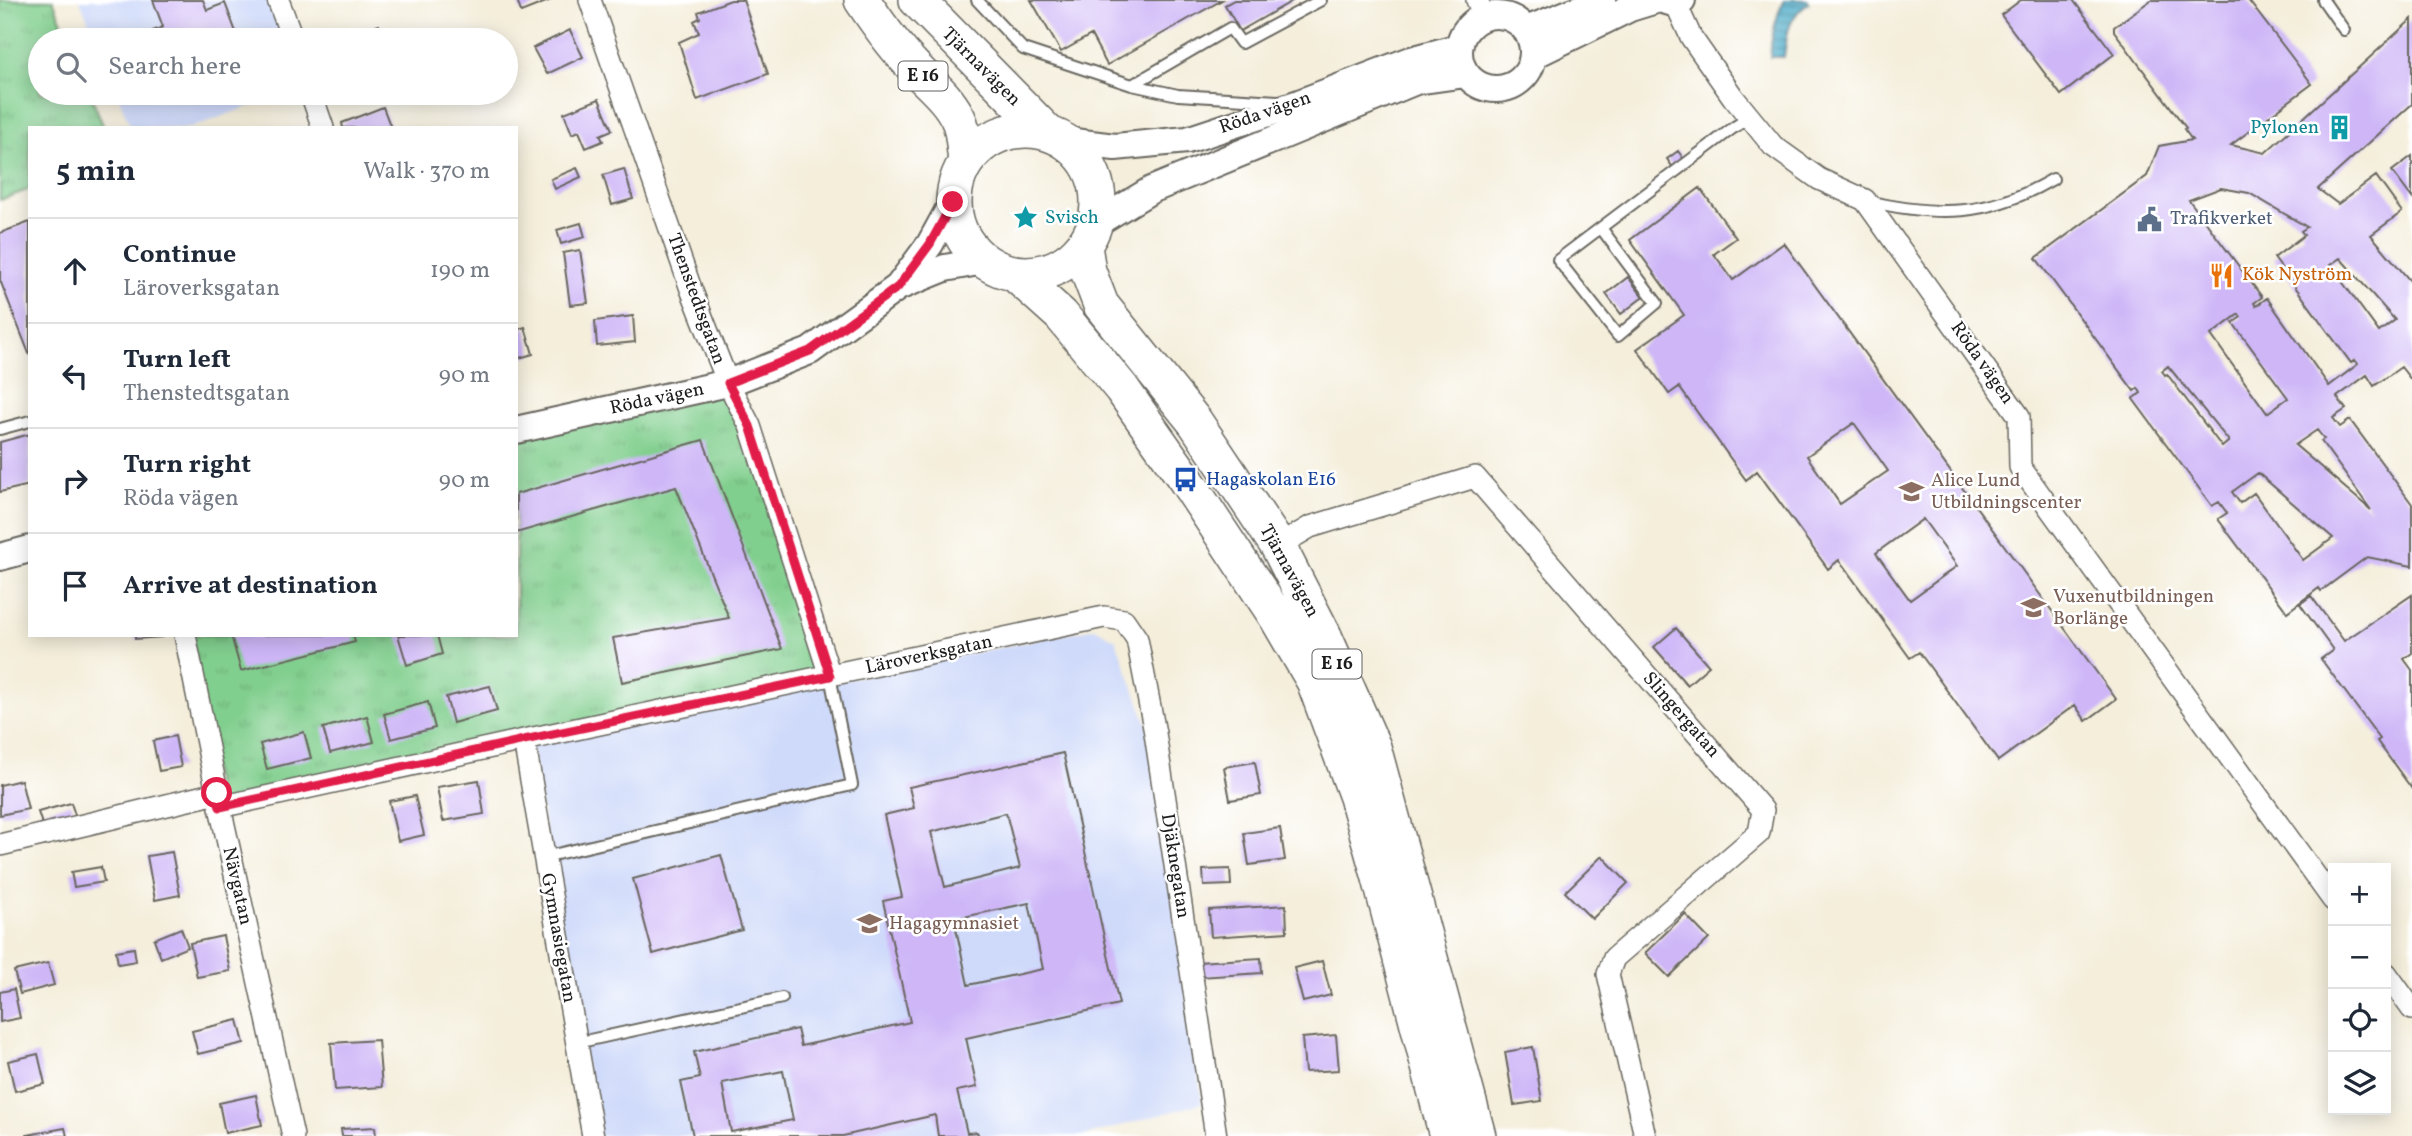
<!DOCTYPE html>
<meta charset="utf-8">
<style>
body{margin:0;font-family:Vollkorn,serif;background:#f6f6f7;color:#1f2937}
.controls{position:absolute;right:21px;bottom:21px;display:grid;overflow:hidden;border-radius:0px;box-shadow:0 4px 18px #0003}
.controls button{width:63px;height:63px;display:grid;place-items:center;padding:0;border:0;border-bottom:2px solid #e0e1e3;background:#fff;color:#1f2937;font:35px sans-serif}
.stop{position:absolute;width:21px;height:21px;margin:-16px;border:5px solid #e11d48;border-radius:50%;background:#fff}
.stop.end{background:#e11d48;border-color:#fff;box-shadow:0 2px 7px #0008}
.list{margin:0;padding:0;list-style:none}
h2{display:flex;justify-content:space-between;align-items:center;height:91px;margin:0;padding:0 28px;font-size:30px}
h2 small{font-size:23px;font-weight:400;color:#747a83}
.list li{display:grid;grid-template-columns:46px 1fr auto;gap:21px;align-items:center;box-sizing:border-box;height:105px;padding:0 28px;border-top:2px solid #e0e1e3}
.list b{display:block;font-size:26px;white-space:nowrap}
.list p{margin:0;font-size:23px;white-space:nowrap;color:#747a83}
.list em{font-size:23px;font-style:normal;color:#747a83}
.icon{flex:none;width:38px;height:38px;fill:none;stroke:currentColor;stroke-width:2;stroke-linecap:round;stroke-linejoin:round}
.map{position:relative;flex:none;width:2412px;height:1136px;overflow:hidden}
.search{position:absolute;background:#fff;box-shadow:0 4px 18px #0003;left:28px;top:28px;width:490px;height:77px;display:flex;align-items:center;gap:18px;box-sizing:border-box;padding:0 24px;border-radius:38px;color:#747a83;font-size:26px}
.panel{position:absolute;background:#fff;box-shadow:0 4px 18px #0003;left:28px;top:126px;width:490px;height:511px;border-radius:0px}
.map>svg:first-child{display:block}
.built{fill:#cfdafa}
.grass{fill:url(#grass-tufts);stroke:#4e7655;stroke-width:2}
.water{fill:url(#water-rules);stroke:#316271;stroke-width:2}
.building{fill:#ceb6f7;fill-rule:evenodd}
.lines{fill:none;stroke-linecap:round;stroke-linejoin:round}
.service-casing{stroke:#68665f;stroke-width:14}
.minor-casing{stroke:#68665f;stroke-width:24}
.tertiary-casing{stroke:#68665f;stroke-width:30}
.trunk-casing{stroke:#68665f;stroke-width:38}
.service{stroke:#fff;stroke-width:10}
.minor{stroke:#fff;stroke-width:21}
.tertiary{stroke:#fff;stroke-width:26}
.trunk{stroke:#fff;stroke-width:35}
.route{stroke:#e11d48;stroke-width:9}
.labels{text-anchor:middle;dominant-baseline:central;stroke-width:5;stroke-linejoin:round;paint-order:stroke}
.shield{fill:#fff;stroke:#606060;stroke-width:2}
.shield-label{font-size:18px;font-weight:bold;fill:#1c1c1c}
.street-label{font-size:19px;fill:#1c1c1c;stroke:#fff}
.culture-label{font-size:19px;fill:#0d838f;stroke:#fff;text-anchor:end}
.service-label{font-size:19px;fill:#4e5e75;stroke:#fff;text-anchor:start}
.food-label{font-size:19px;fill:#c56008;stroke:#fff;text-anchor:start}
.transit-label{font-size:19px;fill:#164399;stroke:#fff;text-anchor:start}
.education-label{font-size:19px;fill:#785e54;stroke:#fff;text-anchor:start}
</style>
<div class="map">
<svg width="2412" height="1136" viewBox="0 0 2412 1136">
<defs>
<pattern id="grass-tufts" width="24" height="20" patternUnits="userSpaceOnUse" patternTransform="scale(1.75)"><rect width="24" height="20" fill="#81cf8e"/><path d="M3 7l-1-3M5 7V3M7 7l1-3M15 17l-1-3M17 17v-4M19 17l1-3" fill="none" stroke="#6fb17a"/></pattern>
<pattern id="water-rules" width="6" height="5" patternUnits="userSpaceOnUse" patternTransform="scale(1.75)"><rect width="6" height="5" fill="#46a8c6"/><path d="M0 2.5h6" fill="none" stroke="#3a88a0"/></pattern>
</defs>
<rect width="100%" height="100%" fill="#fff"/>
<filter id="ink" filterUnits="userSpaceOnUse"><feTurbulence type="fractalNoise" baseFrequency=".0143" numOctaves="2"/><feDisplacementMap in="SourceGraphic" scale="14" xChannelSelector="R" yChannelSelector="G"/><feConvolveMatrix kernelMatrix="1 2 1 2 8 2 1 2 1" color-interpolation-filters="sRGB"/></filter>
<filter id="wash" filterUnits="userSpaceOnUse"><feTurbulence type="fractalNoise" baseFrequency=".00686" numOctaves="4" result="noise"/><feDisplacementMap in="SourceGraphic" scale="28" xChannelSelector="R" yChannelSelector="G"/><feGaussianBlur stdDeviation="1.57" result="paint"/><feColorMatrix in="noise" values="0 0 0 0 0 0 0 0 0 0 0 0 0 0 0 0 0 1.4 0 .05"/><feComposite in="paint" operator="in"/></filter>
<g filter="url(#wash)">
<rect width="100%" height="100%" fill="#f4eedb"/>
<path class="built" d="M 80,0 L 269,0 L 285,40 L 96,40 Z
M 117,93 L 286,93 L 190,128 L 131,128 Z
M 1095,628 L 1116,640 L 1150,732 L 1202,1103 L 1084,1136 L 598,1136 L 531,745 Z"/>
<path class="grass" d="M 0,0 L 53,0 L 69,40 L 40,40 L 40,93 L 90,93 L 104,128 L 30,128 L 30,189 L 0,200 Z
M 728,383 L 830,676 L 220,807 L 185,635 L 516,635 L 516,430 Z"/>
<path class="water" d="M 1784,0 L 1808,0 L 1809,2 C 1788,17 1787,33 1784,57 L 1770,57 C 1771,36 1775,19 1784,0 Z"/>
<g id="blocks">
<path class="building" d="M 153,0 L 203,0 L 207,10 L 225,3 L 239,40 L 136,40 L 135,38 L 163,27 Z
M 517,0 L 551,0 L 521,12 Z
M 731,0 L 743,0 L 768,74 L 697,100 L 679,42 L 699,33 L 694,21 L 700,18 L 698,12 Z
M 1031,0 L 1222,0 L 1107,65 L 1091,35 L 1061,52 Z
M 1234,0 L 1294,0 L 1240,31 L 1225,5 Z
M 2021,0 L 2073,0 L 2114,54 L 2061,95 L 2001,15 Z
M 2151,0 L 2248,0 L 2288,52 L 2312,84 L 2231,145 L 2265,153 L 2412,19 L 2412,104 L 2318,189 L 2338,204 L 2376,176 L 2402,212 L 2371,235 L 2412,283 L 2412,381 L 2401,367 L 2374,386 L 2367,375 L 2337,397 L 2346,409 L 2333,418 L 2340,427 L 2350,420 L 2412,504 L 2412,566 L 2367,557 L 2321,591 L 2319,588 L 2287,612 L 2218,519 L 2227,513 L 2219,502 L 2212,506 L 2133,399 L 2141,393 L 2138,388 L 2134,391 L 2036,258 L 2147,176 L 2159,146 L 2192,140 L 2184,129 L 2186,128 L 2114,31 L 2114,27 ZM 2221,188 L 2249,193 L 2307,227 L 2301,231 L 2304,235 L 2274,258 L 2351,363 L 2355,360 L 2358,364 L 2329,386 L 2267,298 L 2256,306 L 2254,303 L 2262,297 L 2189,200 ZM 2340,258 L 2395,320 L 2379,332 L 2330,265 ZM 2239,314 L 2241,317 L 2233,323 L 2288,398 L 2267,413 L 2211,335 ZM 2168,366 L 2229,441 L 2222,447 L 2167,374 L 2165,375 L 2162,371 ZM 2317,430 L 2324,439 L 2321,441 L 2371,510 L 2295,445 ZM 2258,473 L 2333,538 L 2303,560 L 2254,493 L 2240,503 L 2232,492 Z
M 379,25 L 385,40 L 357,40 L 354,34 Z
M 570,30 L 583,57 L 547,74 L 533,48 Z
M 599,99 L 612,130 L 600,135 L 603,141 L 586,148 L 579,131 L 572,134 L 564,113 Z
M 383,107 L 391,128 L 343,128 L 342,123 Z
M 1678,151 L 1685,161 L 1674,169 L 1667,159 Z
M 2412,156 L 2412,198 L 2392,171 Z
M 577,168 L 581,177 L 555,189 L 551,179 Z
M 624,169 L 633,199 L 612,205 L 603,175 Z
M 1700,188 L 1736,238 L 1714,254 L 1733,280 L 1784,243 L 2116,699 L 2086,721 L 2075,705 L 1998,761 L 1919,652 L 1910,658 L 1839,560 L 1828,569 L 1757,471 L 1746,480 L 1679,387 L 1669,394 L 1637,349 L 1684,315 L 1630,240 ZM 1854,423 L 1888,471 L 1840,504 L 1807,456 ZM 1923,519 L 1957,566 L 1910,600 L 1876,553 Z
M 30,222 L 30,356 L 0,280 L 0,233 Z
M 581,223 L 585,237 L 561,244 L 557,230 Z
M 580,250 L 588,303 L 570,305 L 563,253 Z
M 1628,277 L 1643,297 L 1621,314 L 1606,294 Z
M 633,316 L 635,342 L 597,346 L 595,321 Z
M 525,327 L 533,354 L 516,359 L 516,330 Z
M 30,434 L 30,485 L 0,492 L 0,442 Z
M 703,440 L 782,649 L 622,682 L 613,638 L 729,618 L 676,487 L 516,533 L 516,494 Z
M 2412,595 L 2412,653 L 2404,659 L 2412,670 L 2412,789 L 2377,741 L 2380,739 L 2321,659 L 2333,650 L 2300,604 L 2311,596 L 2344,641 Z
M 1676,628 L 1709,666 L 1687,685 L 1654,647 Z
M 135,635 L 162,635 L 162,637 L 135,639 Z
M 231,635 L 353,635 L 355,642 L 241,671 Z
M 398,635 L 437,635 L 442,654 L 407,665 Z
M 490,686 L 497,711 L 453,723 L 446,697 Z
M 428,702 L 435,728 L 391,739 L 384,714 Z
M 367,716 L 374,742 L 330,753 L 323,728 Z
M 304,732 L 311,758 L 267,769 L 260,744 Z
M 175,736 L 181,767 L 159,771 L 153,741 Z
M 1063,753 L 1119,1004 L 966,1038 L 977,1087 L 957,1091 L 967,1133 L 977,1132 L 979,1136 L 938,1136 L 935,1115 L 843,1136 L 693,1136 L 681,1082 L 700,1078 L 694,1052 L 797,1029 L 801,1046 L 910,1022 L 883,901 L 902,897 L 884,815 L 914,808 L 909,787 ZM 1006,813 L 1020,868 L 945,887 L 931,832 ZM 1029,903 L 1043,969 L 968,985 L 954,919 ZM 783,1071 L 793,1120 L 731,1132 L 722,1083 Z
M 1255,762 L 1261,795 L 1230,800 L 1224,767 Z
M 21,780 L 28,809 L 0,815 L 0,785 Z
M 479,780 L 484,814 L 443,821 L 437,787 Z
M 415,796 L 424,835 L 398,841 L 389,801 Z
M 71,803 L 76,818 L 43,827 L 38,812 Z
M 1280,828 L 1285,860 L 1249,865 L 1244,833 Z
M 172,852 L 180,895 L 155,900 L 147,856 Z
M 721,855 L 742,930 L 653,954 L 633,879 Z
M 1602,856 L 1628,883 L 1592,919 L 1565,892 Z
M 101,867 L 104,882 L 74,887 L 71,872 Z
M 1230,869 L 1231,885 L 1204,886 L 1203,870 Z
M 1286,905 L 1287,932 L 1211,937 L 1209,910 Z
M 1685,914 L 1709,939 L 1669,977 L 1645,953 Z
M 181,928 L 188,947 L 161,958 L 154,939 Z
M 223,936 L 230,971 L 197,977 L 190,943 Z
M 134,948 L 136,961 L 118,964 L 116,951 Z
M 1261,958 L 1262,973 L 1199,977 L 1198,962 Z
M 1322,961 L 1331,995 L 1303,1002 L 1294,968 Z
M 48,963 L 54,985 L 20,994 L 14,971 Z
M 14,989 L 20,1018 L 0,1022 L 0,992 Z
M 238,1020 L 244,1043 L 198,1054 L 192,1031 Z
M 1336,1035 L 1339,1070 L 1305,1072 L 1302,1038 Z
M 378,1040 L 382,1087 L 335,1090 L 331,1043 Z
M 1533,1047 L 1542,1101 L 1514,1105 L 1505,1052 Z
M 38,1054 L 45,1084 L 15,1091 L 8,1061 Z
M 256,1095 L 262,1125 L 225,1133 L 219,1103 Z
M 375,1127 L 376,1136 L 342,1136 L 341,1129 Z
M 65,1128 L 67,1136 L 27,1136 L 27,1135 Z"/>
</g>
</g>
<g filter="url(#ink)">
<use href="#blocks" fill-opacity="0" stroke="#68665f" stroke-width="2"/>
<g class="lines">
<defs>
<path id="service" d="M 977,0 L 1023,49 L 1132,85 L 1178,95 L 1278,101
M 2323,0 L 2344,30
M 1132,85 L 1230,28 L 1241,43 L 1321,0
M 1867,201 C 1938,217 1988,217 2053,179
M 1601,228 L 1657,303 L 1618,336 L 1558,260 L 1733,128 L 1750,117
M 0,429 L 30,421
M 544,857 L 852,785 L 830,676
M 576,1043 L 782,998"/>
<path id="minor" d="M 278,0 L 293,40
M 590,0 L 691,289 L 728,383 L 750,426 L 830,676
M 1477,0 L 1484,17
M 1675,2 L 1691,37 L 1733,97 L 1773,146 L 1819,179 L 1865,200 L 2019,416 L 2020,467 L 2333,900
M 311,93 L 323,128
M 1278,546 L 1310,527 L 1475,477 L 1763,810 L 1759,833 L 1614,958 L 1608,974 L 1645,1136
M 185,635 L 220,807 L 293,1136
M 524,740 L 593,1136
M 220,807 L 524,740 L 1104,617 L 1124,620 L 1137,639 L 1155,733 L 1216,1136
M 0,845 L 217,793
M 2386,973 L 2412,1009"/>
<path id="tertiary" d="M 1663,0 L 1670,2 L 1682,0
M1459 52a37 37 0 1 1 74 0a37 37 0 1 1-74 0Z
M 1526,30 L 1602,0
M 1534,55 L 1630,8 L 1656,0
M 1066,141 L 1115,147 L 1187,140 L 1299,103 L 1411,60 L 1459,47
M 1095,224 L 1151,190 L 1416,81 L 1466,74
M 898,287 L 945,268 L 984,261
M 516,430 L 728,383 L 810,351 L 898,287 L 930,244 L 953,202
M 0,557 L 30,549"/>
<path id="trunk" d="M 862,0 C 878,24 895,48 916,69 C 932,86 951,100 960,123 C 964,135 964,148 966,161
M 917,0 L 1047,132
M954 202a72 72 0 1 1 144 0a72 72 0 1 1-144 0Z
M 1084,246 L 1088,271 L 1101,305 L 1195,422 L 1278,546 L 1324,636 L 1373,747 L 1478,1136
M 1014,273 L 1061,315 L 1122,389 L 1186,480 L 1276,616 L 1314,681 L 1357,797 L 1380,878 L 1447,1136"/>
</defs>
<use href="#service" class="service-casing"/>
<use href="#minor" class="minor-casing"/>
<use href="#tertiary" class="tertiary-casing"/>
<use href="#trunk" class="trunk-casing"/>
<use href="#service" class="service"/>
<use href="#minor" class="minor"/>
<use href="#tertiary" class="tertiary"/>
<use href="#trunk" class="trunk"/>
</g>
</g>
<g class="lines" filter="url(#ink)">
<path class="route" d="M 217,793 L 220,807 L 524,740 L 830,676 L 750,426 L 728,383 L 810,351 L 898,287 L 930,244 L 953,202"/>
</g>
<defs>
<symbol id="building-bare" viewBox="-9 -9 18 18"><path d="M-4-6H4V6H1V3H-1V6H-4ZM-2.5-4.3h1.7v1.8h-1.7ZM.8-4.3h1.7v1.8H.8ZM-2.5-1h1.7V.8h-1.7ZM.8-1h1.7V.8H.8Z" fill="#0f9aa8" stroke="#fff" stroke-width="2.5" paint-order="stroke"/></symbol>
<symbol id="sight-bare" viewBox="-9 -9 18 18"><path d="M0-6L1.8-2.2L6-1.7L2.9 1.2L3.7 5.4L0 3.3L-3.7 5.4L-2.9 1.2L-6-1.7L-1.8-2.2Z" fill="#0f9aa8" stroke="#fff" stroke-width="2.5" paint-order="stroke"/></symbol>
<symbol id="civic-bare" viewBox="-9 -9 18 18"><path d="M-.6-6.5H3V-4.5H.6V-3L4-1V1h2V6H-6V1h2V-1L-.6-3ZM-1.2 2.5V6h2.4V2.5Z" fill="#5c6f8a" stroke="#fff" stroke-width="2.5" paint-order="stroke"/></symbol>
<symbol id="restaurant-bare" viewBox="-9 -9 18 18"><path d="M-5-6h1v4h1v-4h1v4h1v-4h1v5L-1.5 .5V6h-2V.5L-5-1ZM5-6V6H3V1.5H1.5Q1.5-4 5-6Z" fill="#e8710a" stroke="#fff" stroke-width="2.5" paint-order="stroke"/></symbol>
<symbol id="bus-bare" viewBox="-9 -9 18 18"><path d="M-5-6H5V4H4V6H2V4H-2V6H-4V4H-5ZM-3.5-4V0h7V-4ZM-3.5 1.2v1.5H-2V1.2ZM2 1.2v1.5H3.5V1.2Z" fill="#1a4fb4" stroke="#fff" stroke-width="2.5" paint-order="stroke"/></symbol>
<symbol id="school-bare" viewBox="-9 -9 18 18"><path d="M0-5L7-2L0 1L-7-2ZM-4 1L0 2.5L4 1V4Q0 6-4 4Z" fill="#8d6e63" stroke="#fff" stroke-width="2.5" paint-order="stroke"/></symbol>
</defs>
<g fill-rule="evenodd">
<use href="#building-bare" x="2322" y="110" width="35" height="35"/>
<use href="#sight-bare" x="1008" y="200" width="35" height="35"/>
<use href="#civic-bare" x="2132" y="202" width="35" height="35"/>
<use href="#restaurant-bare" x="2204" y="258" width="35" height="35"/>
<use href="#bus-bare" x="1168" y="462" width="35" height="35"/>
<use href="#school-bare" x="1894" y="474" width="35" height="35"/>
<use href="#school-bare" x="2016" y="590" width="35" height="35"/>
<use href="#school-bare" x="852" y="906" width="35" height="35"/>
</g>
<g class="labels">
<g class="shield">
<rect x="898.5" y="61.5" width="49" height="29" rx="5"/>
<rect x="1312.5" y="649.5" width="49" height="29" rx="5"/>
</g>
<g class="shield-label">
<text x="923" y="76">E 16</text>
<text x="1337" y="664">E 16</text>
</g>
<g class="street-label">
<text transform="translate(981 67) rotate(45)">Tjärnavägen</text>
<text transform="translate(1265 113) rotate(-19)">Röda vägen</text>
<text transform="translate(696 299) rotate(70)">Thenstedtsgatan</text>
<text transform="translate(1982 363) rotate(55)">Röda vägen</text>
<text transform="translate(657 399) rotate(-12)">Röda vägen</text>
<text transform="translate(1289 571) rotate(61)">Tjärnavägen</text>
<text transform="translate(929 655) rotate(-12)">Läroverksgatan</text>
<text transform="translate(1681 715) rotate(49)">Slingergatan</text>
<text transform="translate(1175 866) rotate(81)">Djäknegatan</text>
<text transform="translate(237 886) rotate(77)">Nävgatan</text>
<text transform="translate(558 938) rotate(80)">Gymnasiegatan</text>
</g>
<g class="culture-label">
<text x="2319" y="128">Pylonen</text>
<text x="1045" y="218" text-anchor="start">Svisch</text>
</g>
<g class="service-label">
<text x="2170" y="219">Trafikverket</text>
</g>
<g class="food-label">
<text x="2242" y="275">Kök Nyström</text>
</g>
<g class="transit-label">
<text x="1206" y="480">Hagaskolan E16</text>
</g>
<g class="education-label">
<text x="1931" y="481">Alice Lund<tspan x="1931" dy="22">Utbildningscenter</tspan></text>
<text x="2053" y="597">Vuxenutbildningen<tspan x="2053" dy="22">Borlänge</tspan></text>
<text x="889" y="924">Hagagymnasiet</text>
</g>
</g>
</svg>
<div class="controls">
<button>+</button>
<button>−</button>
<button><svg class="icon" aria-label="locate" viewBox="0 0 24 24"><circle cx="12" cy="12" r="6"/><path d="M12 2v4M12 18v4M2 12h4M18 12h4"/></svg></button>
<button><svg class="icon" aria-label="layers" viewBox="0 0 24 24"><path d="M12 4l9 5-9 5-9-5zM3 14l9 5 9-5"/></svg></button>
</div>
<div class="stop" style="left:217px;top:793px"></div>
<div class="stop end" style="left:953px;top:202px"></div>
<div class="search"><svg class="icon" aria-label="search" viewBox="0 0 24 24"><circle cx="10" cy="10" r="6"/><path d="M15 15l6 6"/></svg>Search here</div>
<section class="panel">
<h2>5 min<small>Walk · 370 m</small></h2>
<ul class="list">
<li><svg class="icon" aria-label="ahead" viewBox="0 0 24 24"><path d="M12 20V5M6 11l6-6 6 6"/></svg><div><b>Continue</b><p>Läroverksgatan</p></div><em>190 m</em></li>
<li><svg class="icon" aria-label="left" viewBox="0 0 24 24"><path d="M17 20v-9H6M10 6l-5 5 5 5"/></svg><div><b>Turn left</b><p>Thenstedtsgatan</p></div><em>90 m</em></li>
<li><svg class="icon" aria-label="right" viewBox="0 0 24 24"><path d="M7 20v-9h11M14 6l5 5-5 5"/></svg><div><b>Turn right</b><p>Röda vägen</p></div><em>90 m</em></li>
<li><svg class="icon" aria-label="arrive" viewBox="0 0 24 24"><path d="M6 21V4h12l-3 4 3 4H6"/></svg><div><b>Arrive at destination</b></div></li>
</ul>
</section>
</div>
